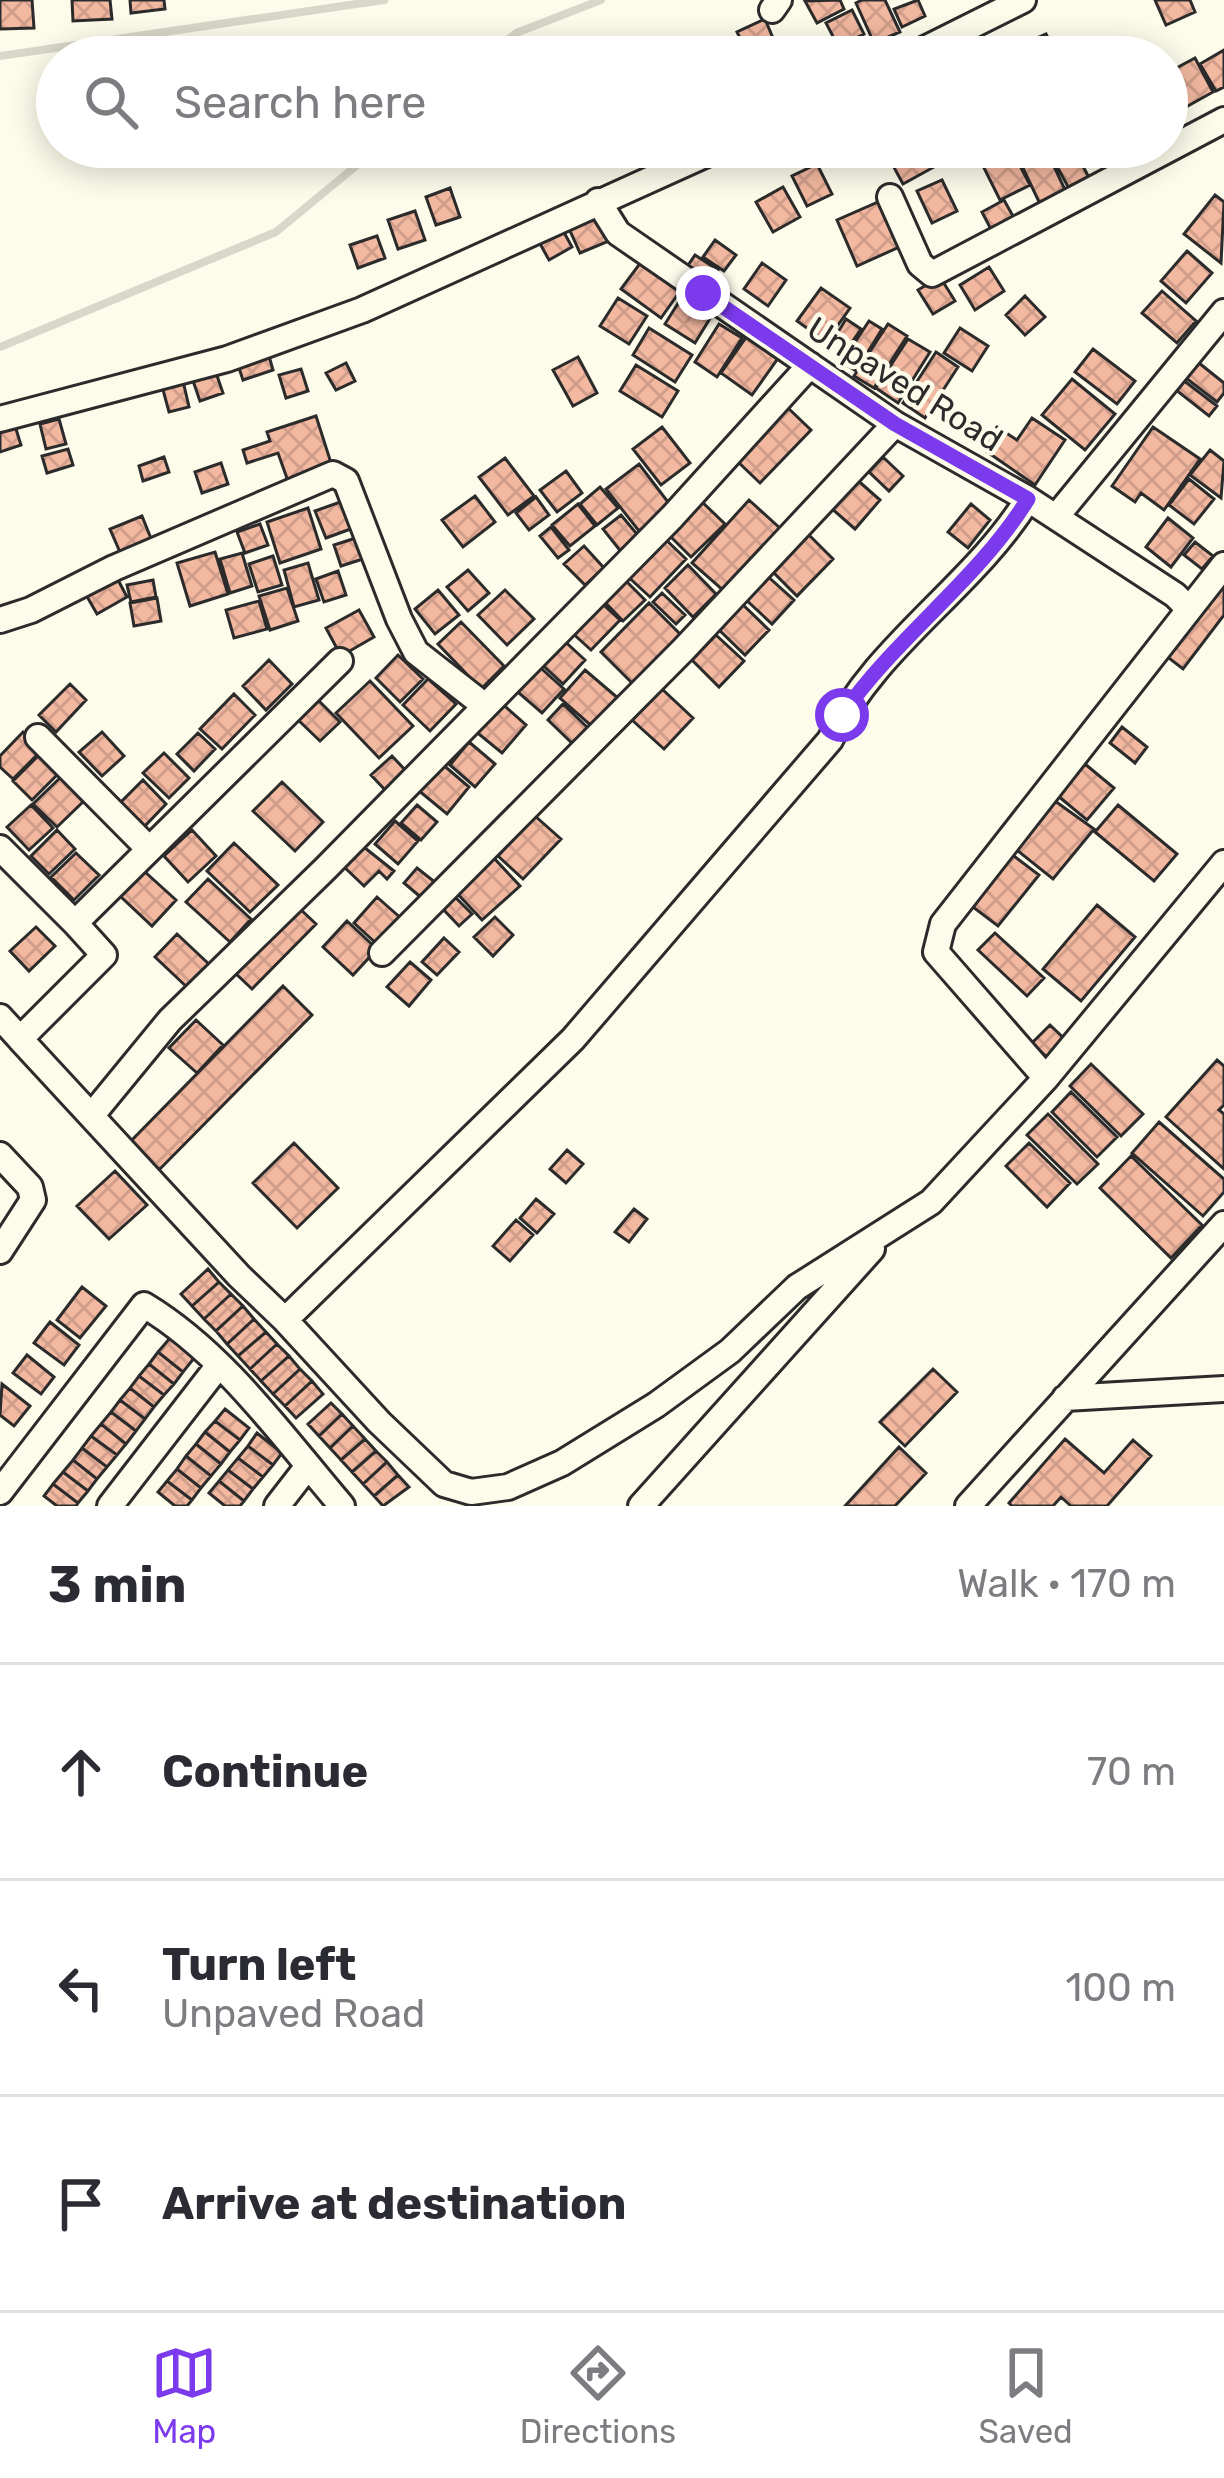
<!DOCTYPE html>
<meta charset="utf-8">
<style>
body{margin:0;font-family:Rubik,sans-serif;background:#f7f7f7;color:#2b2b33}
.stop{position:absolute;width:36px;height:36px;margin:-27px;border:9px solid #7c3aed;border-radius:50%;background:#fff}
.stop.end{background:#7c3aed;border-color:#fff;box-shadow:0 3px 12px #0008}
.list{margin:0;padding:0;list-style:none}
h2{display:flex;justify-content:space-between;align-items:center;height:156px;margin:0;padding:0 48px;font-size:51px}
h2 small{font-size:39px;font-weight:400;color:#7c7c81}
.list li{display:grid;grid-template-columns:78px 1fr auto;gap:36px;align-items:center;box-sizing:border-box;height:216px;padding:0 48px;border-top:3px solid #e1e1e2}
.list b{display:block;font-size:45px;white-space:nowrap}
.list p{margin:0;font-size:39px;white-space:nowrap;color:#7c7c81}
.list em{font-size:39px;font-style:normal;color:#7c7c81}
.icon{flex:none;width:66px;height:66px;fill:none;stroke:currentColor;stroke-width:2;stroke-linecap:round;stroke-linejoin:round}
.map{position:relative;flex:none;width:1224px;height:1506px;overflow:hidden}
.search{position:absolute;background:#fff;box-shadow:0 6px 30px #0003;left:36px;right:36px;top:36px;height:132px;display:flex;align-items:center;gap:30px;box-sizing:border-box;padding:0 42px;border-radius:66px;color:#7c7c81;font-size:45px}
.sheet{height:804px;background:#fff}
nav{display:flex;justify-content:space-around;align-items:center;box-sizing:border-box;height:168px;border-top:3px solid #e1e1e2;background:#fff;font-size:33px;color:#7c7c81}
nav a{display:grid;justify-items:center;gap:6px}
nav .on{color:#7c3aed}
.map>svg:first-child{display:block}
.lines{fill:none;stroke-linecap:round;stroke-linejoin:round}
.stream{stroke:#d8d7c9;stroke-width:8}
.building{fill:url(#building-cross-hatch);stroke:#2b2b2b;stroke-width:3}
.minor-casing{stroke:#2b2b2b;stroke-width:30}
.minor{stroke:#fdfbea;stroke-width:24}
.route{stroke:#7c3aed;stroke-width:15}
.labels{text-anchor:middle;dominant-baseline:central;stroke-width:9;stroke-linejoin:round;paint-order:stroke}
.street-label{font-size:33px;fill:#2b2b2b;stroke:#fdfbea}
</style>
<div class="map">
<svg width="1224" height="1506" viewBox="0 0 1224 1506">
<defs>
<pattern id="building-cross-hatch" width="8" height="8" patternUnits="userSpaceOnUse" patternTransform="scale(3)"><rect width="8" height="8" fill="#f2b8a0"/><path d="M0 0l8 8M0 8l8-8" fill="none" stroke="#d09e8a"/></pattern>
</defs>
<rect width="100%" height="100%" fill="#fdfbea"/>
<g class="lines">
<path class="stream" d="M 0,56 L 384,0
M 487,57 L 516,33 L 601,0
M 0,347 L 276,232 L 379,147"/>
</g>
<path class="building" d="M 0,0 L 32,0 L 34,28 L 0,29 Z
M 72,0 L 110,0 L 112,19 L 73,21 Z
M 130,0 L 164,0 L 165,9 L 131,13 Z
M 840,0 L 844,9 L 817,23 L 805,1 Z
M 862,0 L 885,0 L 900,32 L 874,43 L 856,3 Z
M 918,0 L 925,16 L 902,27 L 894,9 Z
M 1155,0 L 1190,0 L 1195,12 L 1166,25 Z
M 852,10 L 864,34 L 838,46 L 826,23 Z
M 765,19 L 775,43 L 748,54 L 737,32 Z
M 1046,34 L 1057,57 L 1002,57 L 1001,54 Z
M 1224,50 L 1224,87 L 1216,91 L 1200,64 Z
M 1195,58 L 1213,92 L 1186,107 L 1167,73 Z
M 46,94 L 57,94 L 57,136 L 48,136 Z
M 883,147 L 935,147 L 943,162 L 903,184 Z
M 1010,147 L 1030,185 L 1000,200 L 981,162 Z
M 1013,147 L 1045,147 L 1067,194 L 1041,206 Z
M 1073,148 L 1092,183 L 1072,194 L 1053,159 Z
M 817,164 L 832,194 L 807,206 L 792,176 Z
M 942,180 L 957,211 L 932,223 L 917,191 Z
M 783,187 L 800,217 L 773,232 L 756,202 Z
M 450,188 L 460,217 L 436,225 L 426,197 Z
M 1215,195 L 1224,202 L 1221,263 L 1184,234 Z
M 885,199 L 906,244 L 857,266 L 837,220 Z
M 1004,200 L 1018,225 L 995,237 L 982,212 Z
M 415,211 L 425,240 L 398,249 L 388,220 Z
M 597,212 L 609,241 L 580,253 L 567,224 Z
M 561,227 L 572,247 L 549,260 L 538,240 Z
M 377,236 L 385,258 L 358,268 L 350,245 Z
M 715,240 L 736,255 L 724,271 L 703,257 Z
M 1187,251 L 1212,273 L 1186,303 L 1161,281 Z
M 695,255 L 718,270 L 707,286 L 685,270 Z
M 644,258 L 683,287 L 661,318 L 621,289 Z
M 762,263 L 786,280 L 768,306 L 744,289 Z
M 989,267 L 1004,291 L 975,310 L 960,285 Z
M 940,277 L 955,301 L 933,314 L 918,290 Z
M 821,288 L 850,308 L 826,342 L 797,321 Z
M 687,289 L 717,307 L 695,343 L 665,324 Z
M 1162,291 L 1196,321 L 1177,343 L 1142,313 Z
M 1025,296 L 1045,317 L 1025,335 L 1006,315 Z
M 618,298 L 647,316 L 629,344 L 600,326 Z
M 846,319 L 861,329 L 843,355 L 829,347 Z
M 869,321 L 882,329 L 856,371 L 842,362 Z
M 719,324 L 742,338 L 717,377 L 695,362 Z
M 888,324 L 907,336 L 874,388 L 854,376 Z
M 649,328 L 692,355 L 675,382 L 633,355 Z
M 960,328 L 988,346 L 972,371 L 944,353 Z
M 750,332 L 781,354 L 752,395 L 721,373 Z
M 908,339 L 930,352 L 898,403 L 876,388 Z
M 267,349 L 273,370 L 243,380 L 236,359 Z
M 1093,349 L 1135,381 L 1117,404 L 1075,372 Z
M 936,352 L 958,367 L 925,418 L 903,403 Z
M 578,357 L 597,393 L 573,406 L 553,370 Z
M 1194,359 L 1224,383 L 1224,393 L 1217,402 L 1182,375 Z
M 346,363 L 355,381 L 336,390 L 326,373 Z
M 636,365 L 678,391 L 662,417 L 620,391 Z
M 214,367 L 223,393 L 200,401 L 191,375 Z
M 301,369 L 308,391 L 286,398 L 279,375 Z
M 1072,379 L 1115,414 L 1085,450 L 1042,415 Z
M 1183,380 L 1217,406 L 1209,416 L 1176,390 Z
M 183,381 L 189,407 L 169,412 L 162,386 Z
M 787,407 L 811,430 L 760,483 L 736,460 Z
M 316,416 L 332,466 L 288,481 L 278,453 L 247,463 L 243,450 L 270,441 L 267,432 Z
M 1032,418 L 1065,440 L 1035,485 L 983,449 L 997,427 L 1017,440 Z
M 59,419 L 66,444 L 46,449 L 40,424 Z
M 15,426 L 21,445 L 0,452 L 0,431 Z
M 662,427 L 690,463 L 661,485 L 633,449 Z
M 1153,427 L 1200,459 L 1164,510 L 1141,493 L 1135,502 L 1112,486 Z
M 68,449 L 73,465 L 47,473 L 42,456 Z
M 1210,450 L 1224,461 L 1221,498 L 1190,475 Z
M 164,457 L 169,472 L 143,481 L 139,466 Z
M 883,457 L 903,476 L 889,491 L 869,472 Z
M 505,458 L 534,496 L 508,515 L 479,477 Z
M 221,463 L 228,484 L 202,493 L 195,472 Z
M 639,464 L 671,506 L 639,531 L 606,489 Z
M 566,471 L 582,493 L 557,512 L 540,490 Z
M 855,478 L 880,500 L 855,529 L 830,507 Z
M 1189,479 L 1214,499 L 1194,524 L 1169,505 Z
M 600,487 L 618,508 L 597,525 L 580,504 Z
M 475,496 L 495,522 L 463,547 L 442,520 Z
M 536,497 L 549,515 L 529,530 L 516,513 Z
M 698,498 L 725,524 L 691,557 L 665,531 Z
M 346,500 L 356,527 L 326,538 L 315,511 Z
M 749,500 L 782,530 L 725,592 L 692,563 Z
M 578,504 L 595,526 L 570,546 L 552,525 Z
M 971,504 L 990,520 L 968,548 L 948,532 Z
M 308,508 L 321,549 L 280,563 L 267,522 Z
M 621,515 L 641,539 L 622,553 L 603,529 Z
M 142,516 L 154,546 L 123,559 L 110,529 Z
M 1168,518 L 1193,538 L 1171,567 L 1146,547 Z
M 260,524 L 268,545 L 245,553 L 237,532 Z
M 551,527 L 569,550 L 558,558 L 540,536 Z
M 660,534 L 686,559 L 650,597 L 624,573 Z
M 808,534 L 833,559 L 797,596 L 772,571 Z
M 362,536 L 369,557 L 341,566 L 334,545 Z
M 1195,542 L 1213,556 L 1202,569 L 1184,555 Z
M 584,546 L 604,568 L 585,585 L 564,564 Z
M 215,552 L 228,594 L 190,606 L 177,563 Z
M 242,553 L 252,586 L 230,593 L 220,559 Z
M 273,556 L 282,585 L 258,592 L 249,564 Z
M 308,563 L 319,600 L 294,607 L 284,570 Z
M 688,565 L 716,594 L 693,617 L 665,588 Z
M 468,570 L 489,593 L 468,611 L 447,587 Z
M 338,571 L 346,595 L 324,602 L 316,579 Z
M 764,573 L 794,600 L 772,624 L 743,597 Z
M 116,576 L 127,597 L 97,614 L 85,593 Z
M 621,576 L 645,600 L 623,621 L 600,597 Z
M 153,580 L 156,597 L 131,602 L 127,585 Z
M 1219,583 L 1224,587 L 1224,615 L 1183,669 L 1165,655 Z
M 287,588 L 298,621 L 270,630 L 259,596 Z
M 438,590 L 459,615 L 435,634 L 415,609 Z
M 505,590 L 534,619 L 507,645 L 478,615 Z
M 662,593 L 685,615 L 676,624 L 653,602 Z
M 157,598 L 161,621 L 134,626 L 130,603 Z
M 597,599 L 620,620 L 591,650 L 568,629 Z
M 738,600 L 769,630 L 745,655 L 714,625 Z
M 259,601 L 267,629 L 234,638 L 226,610 Z
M 649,603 L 682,636 L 633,684 L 601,652 Z
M 359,610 L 374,637 L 341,656 L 326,628 Z
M 461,622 L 504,666 L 481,689 L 438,644 Z
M 716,635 L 744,661 L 719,687 L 692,660 Z
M 559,636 L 585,660 L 563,684 L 537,660 Z
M 398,655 L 423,679 L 400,702 L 376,678 Z
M 269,660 L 292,684 L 266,710 L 243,686 Z
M 533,661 L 564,689 L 542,713 L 511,686 Z
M 585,670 L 619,699 L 594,728 L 560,698 Z
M 428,679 L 456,704 L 430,731 L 403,705 Z
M 370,681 L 413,726 L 379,758 L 336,713 Z
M 70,684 L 86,700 L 56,732 L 39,715 Z
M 662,689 L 693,718 L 664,749 L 632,720 Z
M 234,694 L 255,715 L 222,749 L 200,729 Z
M 312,694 L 340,722 L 320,741 L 292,714 Z
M 499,701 L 526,725 L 502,753 L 474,730 Z
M 563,704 L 588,728 L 573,744 L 548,720 Z
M 1122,727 L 1147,747 L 1135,763 L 1110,743 Z
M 23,732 L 42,750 L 13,779 L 0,767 L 0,756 Z
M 102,732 L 124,756 L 102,776 L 79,752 Z
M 198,733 L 215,749 L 194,771 L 177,754 Z
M 469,742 L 495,764 L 475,787 L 450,765 Z
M 42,752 L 61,771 L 32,800 L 13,781 Z
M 164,753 L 189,778 L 169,798 L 143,773 Z
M 392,756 L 407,772 L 386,791 L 371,775 Z
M 441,763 L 469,787 L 447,814 L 418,790 Z
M 1085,764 L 1114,788 L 1087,820 L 1058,796 Z
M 63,775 L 87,798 L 57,827 L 33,804 Z
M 143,780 L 166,804 L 142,829 L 118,805 Z
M 282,782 L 323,822 L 295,851 L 253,811 Z
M 1048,796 L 1094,829 L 1053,879 L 1013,847 Z
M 31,805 L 53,828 L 29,850 L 7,827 Z
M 417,805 L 437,822 L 421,840 L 401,823 Z
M 1118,805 L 1177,854 L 1154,881 L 1095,832 Z
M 535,816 L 561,839 L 523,879 L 498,856 Z
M 395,821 L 418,841 L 398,864 L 375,844 Z
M 57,830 L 75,849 L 49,874 L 31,856 Z
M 192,830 L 216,856 L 188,882 L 164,856 Z
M 234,843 L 278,885 L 250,912 L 207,871 Z
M 360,844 L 394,871 L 387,879 L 379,871 L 364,886 L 341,864 Z
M 76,853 L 99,875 L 74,900 L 51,877 Z
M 1010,853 L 1039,875 L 998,926 L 969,904 Z
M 492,856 L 520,886 L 482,920 L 455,891 Z
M 417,868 L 436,883 L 423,899 L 404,883 Z
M 144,871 L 176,900 L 152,926 L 120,896 Z
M 208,879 L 251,919 L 230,942 L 186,902 Z
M 377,897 L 403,920 L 379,946 L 354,923 Z
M 455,897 L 472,914 L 459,926 L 442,908 Z
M 1097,905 L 1135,937 L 1081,1001 L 1043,969 Z
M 298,907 L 316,924 L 252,989 L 234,972 Z
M 495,917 L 513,935 L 493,956 L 474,937 Z
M 347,921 L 377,949 L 353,975 L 323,947 Z
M 36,927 L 55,946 L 29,971 L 10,951 Z
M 995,933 L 1044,978 L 1027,996 L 978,950 Z
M 177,934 L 212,967 L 190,990 L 155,957 Z
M 444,938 L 459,952 L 437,975 L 422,962 Z
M 410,962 L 431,980 L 409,1006 L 387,987 Z
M 283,986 L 312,1015 L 159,1170 L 130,1142 Z
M 196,1020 L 223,1045 L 197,1073 L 169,1048 Z
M 1050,1025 L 1070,1044 L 1052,1062 L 1032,1043 Z
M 1217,1060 L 1224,1066 L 1224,1105 L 1219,1110 L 1224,1114 L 1224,1169 L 1166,1117 Z
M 1091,1064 L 1143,1114 L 1121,1136 L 1070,1086 Z
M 1071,1092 L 1117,1137 L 1097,1157 L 1052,1112 Z
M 1048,1114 L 1098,1164 L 1077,1184 L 1027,1135 Z
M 1159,1122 L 1224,1179 L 1224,1192 L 1203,1216 L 1132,1153 Z
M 294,1143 L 338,1188 L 297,1228 L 253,1183 Z
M 1029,1143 L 1070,1183 L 1047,1207 L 1006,1166 Z
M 567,1150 L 583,1164 L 566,1183 L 550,1169 Z
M 1131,1156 L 1202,1225 L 1171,1258 L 1100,1188 Z
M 115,1171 L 147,1205 L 109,1239 L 77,1206 Z
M 536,1199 L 554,1214 L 537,1233 L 520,1218 Z
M 634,1209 L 647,1219 L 629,1242 L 615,1232 Z
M 516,1220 L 533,1235 L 510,1261 L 493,1246 Z
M 208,1269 L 219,1282 L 192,1306 L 181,1294 Z
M 219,1282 L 231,1294 L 204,1319 L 192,1306 Z
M 82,1287 L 106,1306 L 80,1338 L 57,1320 Z
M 231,1294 L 243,1306 L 216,1331 L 204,1319 Z
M 243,1306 L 254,1319 L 227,1344 L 216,1331 Z
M 254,1319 L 266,1332 L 238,1356 L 227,1344 Z
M 50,1322 L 79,1345 L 64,1365 L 34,1343 Z
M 266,1332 L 277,1344 L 250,1369 L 238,1356 Z
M 170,1338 L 195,1357 L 183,1372 L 158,1352 Z
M 277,1344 L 289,1356 L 261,1381 L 250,1369 Z
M 158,1352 L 183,1372 L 174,1384 L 149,1364 Z
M 27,1355 L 54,1377 L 41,1394 L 13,1373 Z
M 289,1356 L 300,1369 L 273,1394 L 261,1381 Z
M 149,1364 L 174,1384 L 164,1395 L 139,1376 Z
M 300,1369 L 312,1381 L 285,1406 L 273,1394 Z
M 933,1369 L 957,1392 L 905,1446 L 880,1422 Z
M 139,1376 L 164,1395 L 154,1407 L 130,1388 Z
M 312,1381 L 323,1394 L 296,1418 L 285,1406 Z
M 2,1384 L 30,1406 L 14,1426 L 0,1415 Z
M 130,1388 L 154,1407 L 145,1419 L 120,1400 Z
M 120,1400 L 145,1419 L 136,1431 L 111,1412 Z
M 331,1403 L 342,1414 L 319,1436 L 308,1424 Z
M 225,1409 L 249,1428 L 240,1440 L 215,1421 Z
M 111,1412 L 136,1431 L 126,1444 L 101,1424 Z
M 342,1414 L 353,1426 L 330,1448 L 319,1436 Z
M 215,1421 L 240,1440 L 230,1452 L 205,1432 Z
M 101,1424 L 126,1444 L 117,1455 L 91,1436 Z
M 353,1426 L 365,1439 L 341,1460 L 330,1448 Z
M 205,1432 L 230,1452 L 221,1464 L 196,1444 Z
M 257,1433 L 282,1453 L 273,1465 L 248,1446 Z
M 91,1436 L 117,1455 L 107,1467 L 82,1448 Z
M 365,1439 L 376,1451 L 352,1472 L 341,1460 Z
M 1065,1439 L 1104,1473 L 1133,1440 L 1151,1456 L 1107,1506 L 1071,1506 L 1061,1497 L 1053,1506 L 1012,1506 L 1009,1503 Z
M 196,1444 L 221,1464 L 211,1476 L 186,1456 Z
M 248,1446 L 273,1465 L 263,1477 L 238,1458 Z
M 899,1447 L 926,1473 L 895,1506 L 845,1506 Z
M 82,1448 L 107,1467 L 97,1479 L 73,1460 Z
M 376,1451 L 387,1462 L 363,1484 L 352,1472 Z
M 186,1456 L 211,1476 L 201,1488 L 177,1469 Z
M 238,1458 L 263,1477 L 253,1489 L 228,1470 Z
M 73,1460 L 97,1479 L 88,1491 L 63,1472 Z
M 387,1462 L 398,1475 L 374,1496 L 363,1484 Z
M 177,1469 L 201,1488 L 192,1500 L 167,1481 Z
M 228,1470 L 253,1489 L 244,1501 L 219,1481 Z
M 63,1472 L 88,1491 L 78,1503 L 53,1484 Z
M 398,1475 L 409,1487 L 383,1506 L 374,1496 Z
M 167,1481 L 192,1500 L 187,1506 L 175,1506 L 158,1492 Z
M 219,1481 L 244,1501 L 240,1506 L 225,1506 L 209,1493 Z
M 53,1484 L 78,1503 L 76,1506 L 57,1506 L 44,1496 Z"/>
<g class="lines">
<defs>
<path id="minor" d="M 772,10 L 779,0
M 909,57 L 1023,0
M 890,197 L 920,264 L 932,274 L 1224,120
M 598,201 L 618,233 L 895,424 L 1028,499 L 1175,595 L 1189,609
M 0,419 L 227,359 L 362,310 L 722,147
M 1056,517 L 1224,312
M 1224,565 L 943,924 L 936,952 L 1046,1078 L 1224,863
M 0,620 L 31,610 L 114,568 L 333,474 L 346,481 L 399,619 L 416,652 L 485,706
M 340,661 L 75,923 L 104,955 L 20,1039 L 239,1276 L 285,1320 L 573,1039 L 830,740 C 875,645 973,588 1028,499
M 38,737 L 148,848
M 0,848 L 75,923
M 382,953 L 684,649 L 895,424
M 0,1017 L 20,1039
M 92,1115 L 170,1020 L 326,868 L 672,517 L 810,365
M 0,1155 L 30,1187 L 33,1200 L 0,1251
M 285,1320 L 379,1422 L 444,1484 L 471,1492 L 508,1487 L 562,1463 L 656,1405 L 730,1351 L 797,1287 L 931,1202 L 1046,1078
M 1065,1398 L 1224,1389
M 0,1492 L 144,1305 C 224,1353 282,1436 342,1506
M 110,1506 L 219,1365
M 277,1506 L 308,1466
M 641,1506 L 872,1249
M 968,1506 L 1224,1224"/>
</defs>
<use href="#minor" class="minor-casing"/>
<use href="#minor" class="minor"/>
</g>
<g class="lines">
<path class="route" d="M 703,293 L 895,424 L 1028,499 C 978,580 896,637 842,715"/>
</g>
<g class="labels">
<g class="street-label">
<text transform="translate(905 384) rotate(32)">Unpaved Road</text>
</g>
</g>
</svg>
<div class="stop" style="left:842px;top:715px"></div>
<div class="stop end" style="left:703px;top:293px"></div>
<div class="search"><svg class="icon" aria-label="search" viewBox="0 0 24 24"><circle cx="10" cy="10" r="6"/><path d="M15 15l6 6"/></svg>Search here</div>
</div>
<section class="sheet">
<h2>3 min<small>Walk · 170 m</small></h2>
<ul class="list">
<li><svg class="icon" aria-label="ahead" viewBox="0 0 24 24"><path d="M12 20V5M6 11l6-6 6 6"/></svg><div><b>Continue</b></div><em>70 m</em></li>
<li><svg class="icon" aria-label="left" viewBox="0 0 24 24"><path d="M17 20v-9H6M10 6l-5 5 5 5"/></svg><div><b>Turn left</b><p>Unpaved Road</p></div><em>100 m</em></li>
<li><svg class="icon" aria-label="arrive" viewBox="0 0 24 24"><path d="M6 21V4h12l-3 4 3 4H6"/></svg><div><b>Arrive at destination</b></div></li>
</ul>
</section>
<nav>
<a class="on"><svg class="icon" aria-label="map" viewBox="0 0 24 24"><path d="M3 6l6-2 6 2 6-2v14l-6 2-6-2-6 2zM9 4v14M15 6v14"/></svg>Map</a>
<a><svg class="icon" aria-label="directions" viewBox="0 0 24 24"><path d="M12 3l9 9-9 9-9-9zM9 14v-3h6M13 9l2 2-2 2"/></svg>Directions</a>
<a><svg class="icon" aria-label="saved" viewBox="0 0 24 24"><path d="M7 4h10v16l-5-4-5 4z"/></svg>Saved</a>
</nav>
